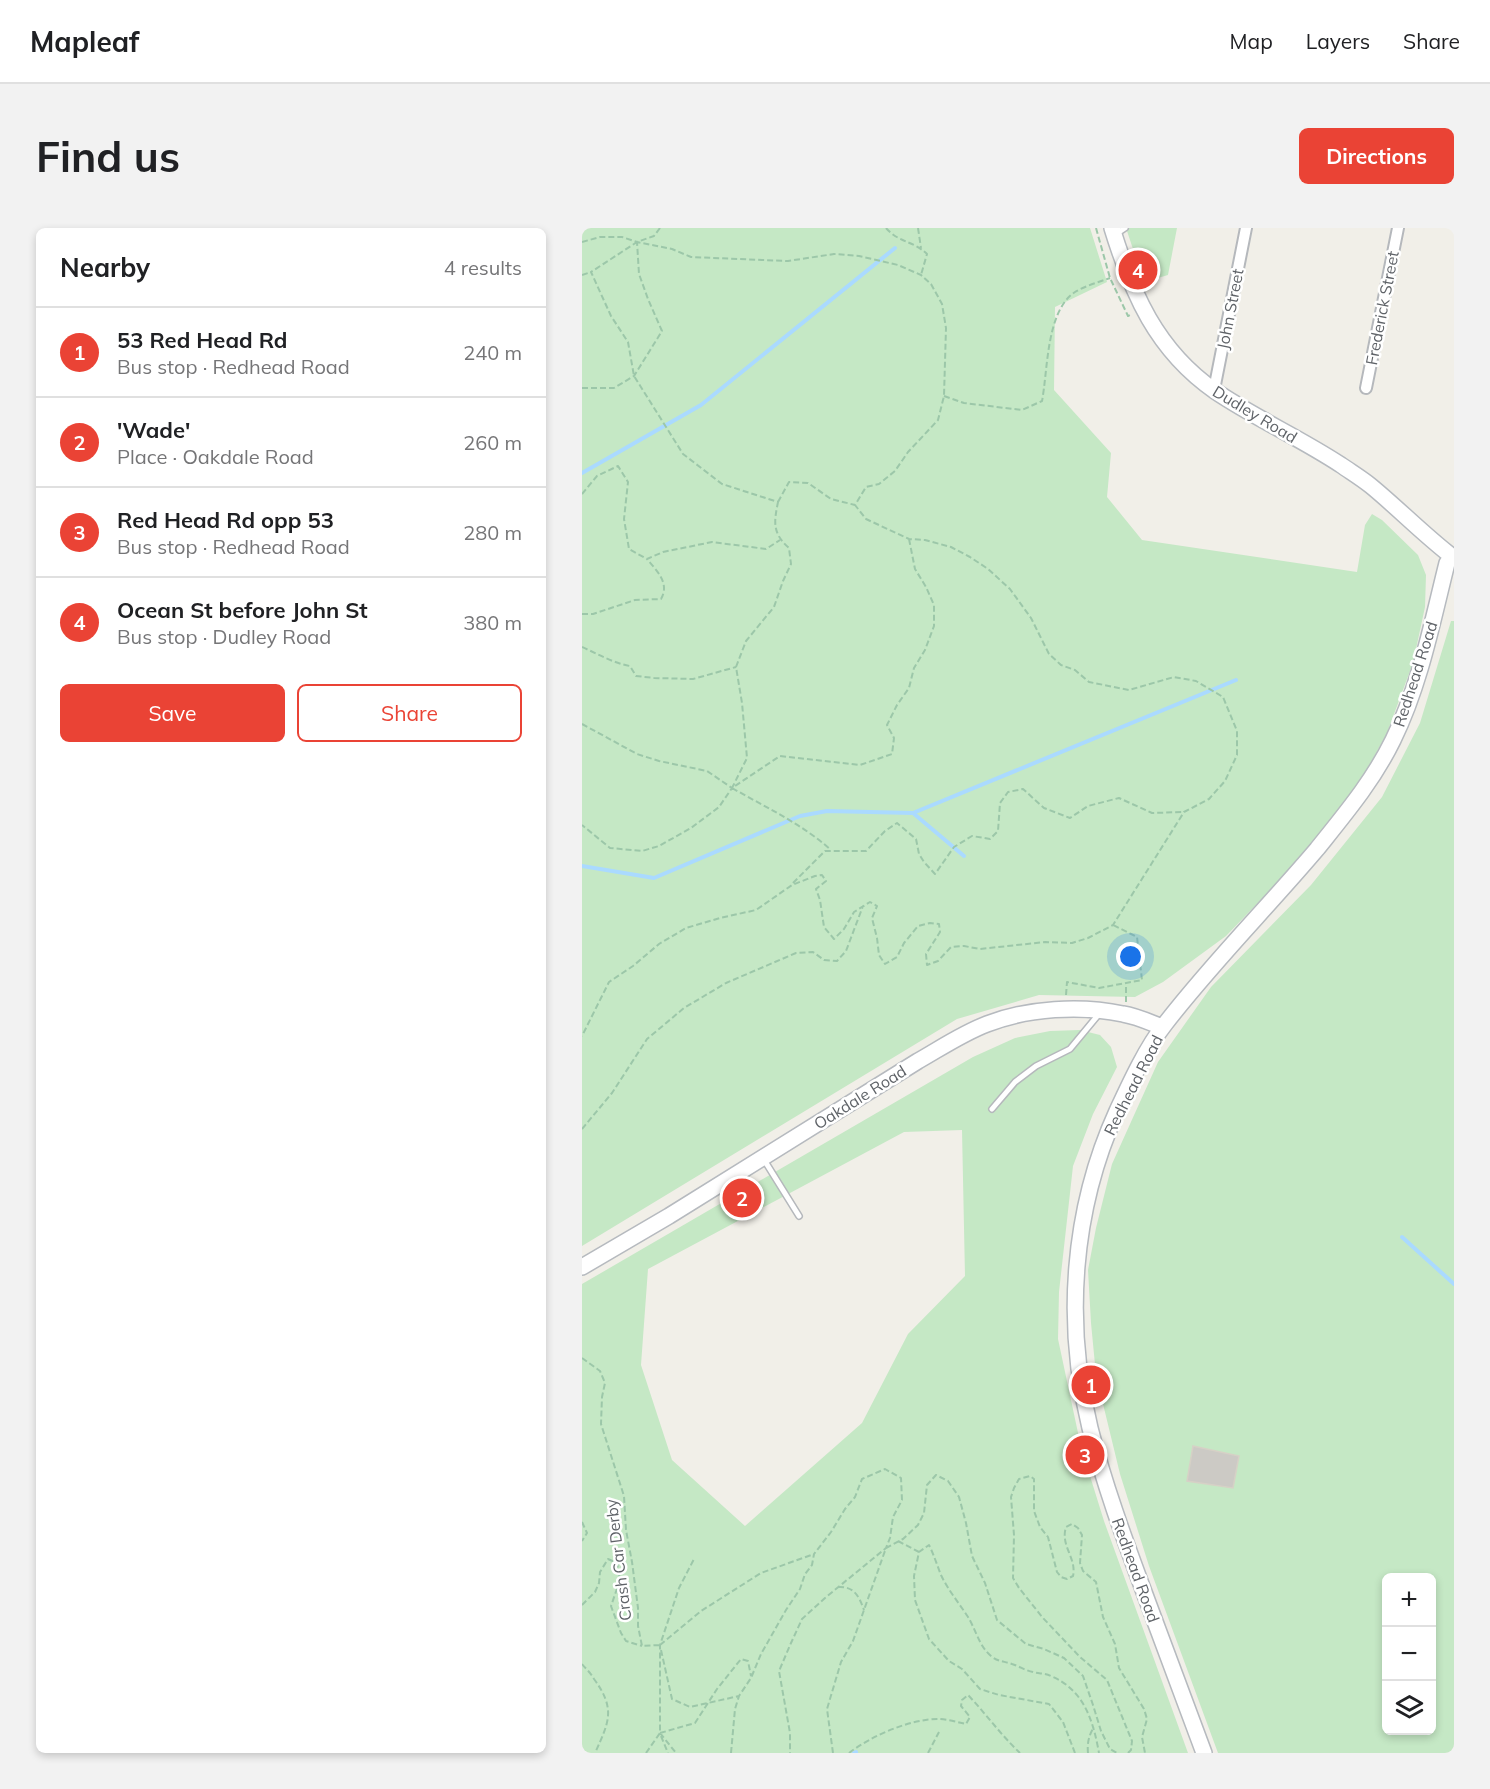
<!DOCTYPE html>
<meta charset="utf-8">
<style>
body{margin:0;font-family:Mulish,sans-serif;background:#f2f2f2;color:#202124}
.controls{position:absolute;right:18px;bottom:18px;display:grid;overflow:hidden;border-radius:9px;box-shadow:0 3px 9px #0003}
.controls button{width:54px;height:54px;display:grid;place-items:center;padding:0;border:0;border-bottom:2px solid #e0e0e0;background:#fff;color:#202124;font:30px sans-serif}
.you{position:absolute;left:549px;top:729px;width:21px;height:21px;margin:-15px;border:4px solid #fff;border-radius:50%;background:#1a73e8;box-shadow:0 0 0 9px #1a73e833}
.badge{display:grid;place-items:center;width:39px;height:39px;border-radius:50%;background:#ea4335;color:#fff;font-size:20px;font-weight:700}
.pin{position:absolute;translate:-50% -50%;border:3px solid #fff;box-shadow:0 2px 6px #0006}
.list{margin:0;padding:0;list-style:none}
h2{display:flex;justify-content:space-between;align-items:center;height:78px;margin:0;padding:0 24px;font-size:26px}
h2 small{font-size:20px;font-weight:400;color:#757577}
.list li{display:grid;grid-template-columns:39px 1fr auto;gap:18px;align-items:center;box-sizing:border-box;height:90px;padding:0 24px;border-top:2px solid #e0e0e0}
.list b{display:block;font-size:22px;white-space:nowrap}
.list p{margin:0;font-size:20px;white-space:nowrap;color:#757577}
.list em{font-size:20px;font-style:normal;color:#757577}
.actions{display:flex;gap:12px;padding:18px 24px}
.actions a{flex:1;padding:14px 0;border:2px solid #ea4335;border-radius:9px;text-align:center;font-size:21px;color:#ea4335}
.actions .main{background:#ea4335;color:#fff}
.icon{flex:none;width:33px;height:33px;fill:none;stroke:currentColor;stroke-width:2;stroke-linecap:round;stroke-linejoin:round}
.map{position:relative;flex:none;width:872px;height:1525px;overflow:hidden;border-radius:9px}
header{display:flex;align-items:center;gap:36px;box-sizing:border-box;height:84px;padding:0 30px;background:#fff;border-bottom:2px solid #e0e0e0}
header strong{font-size:28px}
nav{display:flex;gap:33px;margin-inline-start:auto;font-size:21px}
.intro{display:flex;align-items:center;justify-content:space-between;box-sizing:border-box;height:144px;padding:0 36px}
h1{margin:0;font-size:42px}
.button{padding:15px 27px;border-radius:9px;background:#ea4335;color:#fff;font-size:21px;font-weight:700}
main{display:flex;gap:36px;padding:0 36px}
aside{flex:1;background:#fff;border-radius:9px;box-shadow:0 3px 9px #0003}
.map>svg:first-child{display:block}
.green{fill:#c5e8c5;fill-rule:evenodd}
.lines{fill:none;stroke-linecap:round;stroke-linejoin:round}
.stream{stroke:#aadaff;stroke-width:4}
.building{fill:#cccac5;stroke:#d6d1c6;stroke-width:1.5}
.lane-casing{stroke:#b5b8bc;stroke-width:8}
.street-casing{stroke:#b5b8bc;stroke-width:14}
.secondary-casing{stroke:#b6babf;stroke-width:18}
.path{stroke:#9cc7a9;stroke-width:2;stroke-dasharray:6 3;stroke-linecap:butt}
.lane{stroke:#fff;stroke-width:5}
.street{stroke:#fff;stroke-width:10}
.secondary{stroke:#fff;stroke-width:15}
.labels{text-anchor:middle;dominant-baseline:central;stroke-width:5;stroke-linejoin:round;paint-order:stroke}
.street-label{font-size:16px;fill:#5f6368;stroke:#fff}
</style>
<header>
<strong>Mapleaf</strong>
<nav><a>Map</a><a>Layers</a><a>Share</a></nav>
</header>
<div class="intro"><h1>Find us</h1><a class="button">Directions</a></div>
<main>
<aside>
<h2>Nearby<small>4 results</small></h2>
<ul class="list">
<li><span class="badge">1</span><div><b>53 Red Head Rd</b><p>Bus stop · Redhead Road</p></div><em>240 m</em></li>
<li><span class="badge">2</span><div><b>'Wade'</b><p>Place · Oakdale Road</p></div><em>260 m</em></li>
<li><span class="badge">3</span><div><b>Red Head Rd opp 53</b><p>Bus stop · Redhead Road</p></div><em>280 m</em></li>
<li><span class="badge">4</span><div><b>Ocean St before John St</b><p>Bus stop · Dudley Road</p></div><em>380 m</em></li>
</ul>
<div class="actions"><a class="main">Save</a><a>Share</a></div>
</aside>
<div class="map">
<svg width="872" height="1525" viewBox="0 0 872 1525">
<rect width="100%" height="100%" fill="#f1efe8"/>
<path class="green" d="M 0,0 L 508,0 L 525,54 L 473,79 L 472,162 L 529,225 L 525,269 L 560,312 L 775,344 L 783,297 L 790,286 L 800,292 L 836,327 L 844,347 L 843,379 L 831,435 L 805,505 L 768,573 L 699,651 L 644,708 L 581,754 L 553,769 L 457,767 L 375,791 L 0,1018 Z
M 544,0 L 595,0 L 586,47 L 562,54 Z
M 869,393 L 872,393 L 872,1525 L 636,1525 L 567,1338 L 538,1246 L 514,1147 L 509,1095 L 506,1042 L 514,1000 L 530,936 L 576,834 L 629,759 L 729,657 L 800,569 L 838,495 ZM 804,1350 L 850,1350 L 850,1502 L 804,1502 Z
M 498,802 L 518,807 L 529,819 L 535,839 L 511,886 L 491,938 L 477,1064 L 476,1111 L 499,1219 L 522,1293 L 606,1525 L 0,1525 L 0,1056 L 391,829 L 433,810 L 468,803 ZM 380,902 L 383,1048 L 326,1106 L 280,1195 L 163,1298 L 90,1232 L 59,1137 L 66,1041 L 322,904 Z"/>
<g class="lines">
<path class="stream" d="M 0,245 L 119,177 L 313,20
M 331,585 L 382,628
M 0,638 L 72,650 L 218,588 L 245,583 L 331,585 L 654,452
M 820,1009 L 872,1056
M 272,1525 L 274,1524"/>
</g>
<path class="building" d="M 611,1218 L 657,1228 L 651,1260 L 605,1253 Z"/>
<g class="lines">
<defs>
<path id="lane" d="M 534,6 L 543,0
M 410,881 L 433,854 L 454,838 L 488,821 L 517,786
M 181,930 L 217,988"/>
<path id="street" d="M 784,160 L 816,0
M 632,162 L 664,0"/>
<path id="secondary" d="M 530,0 C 550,65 574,122 633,163 C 673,190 718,210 759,237 C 769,244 779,250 789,258 C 817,281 843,308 872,330
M 0,1039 L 87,988 L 336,833 C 359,820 381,805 405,796 C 446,780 499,777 541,786 C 554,788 567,794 580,799
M 622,1525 C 602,1471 582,1417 562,1364 C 542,1310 522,1256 508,1200 C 482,1095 490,982 535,883 C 548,855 564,820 583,796 C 630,735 685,680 735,621 C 763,586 791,553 811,512 C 838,457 850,395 865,335 L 870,328"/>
</defs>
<use href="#lane" class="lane-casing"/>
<use href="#street" class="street-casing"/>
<use href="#secondary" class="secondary-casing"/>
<path class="path" d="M 78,0 L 72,8 L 55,14 L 9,44 L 29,88 L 46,114 L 52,148 L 101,226 L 140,256 L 196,274 C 192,294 190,305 207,320 L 209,336 L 201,353 L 192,379 L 164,413 L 154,439 L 160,475 L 165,530 L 150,560 L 198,528 L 278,537 L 310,526 L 312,510 L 305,497 L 315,477 L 327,460 L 332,440 L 343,422 L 352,398 L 352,377 L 344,359 L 333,341 L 327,311
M 304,0 C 317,15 330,12 345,26 L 339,47
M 336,0 L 339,20
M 514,0 L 528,50 L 546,88 L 550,86
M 0,14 L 18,9 L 40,9 L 55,14 L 90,21 L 109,29 L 180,32 L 206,33 L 252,26 L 277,28 L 316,37 L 339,47 L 349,56 L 360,76 L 364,100 L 362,168 L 356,192 L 326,224 L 313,243 L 297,256 L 284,259 L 273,277 L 284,291 L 327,311 L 343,312 L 369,319 L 388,329 L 406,341 L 428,361 L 449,390 L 467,426 L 479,437 L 493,442 L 507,454 L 547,462 L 592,449 L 614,453 L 641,469 L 655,503 L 655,527 L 643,553 L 627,571 L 602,584 L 531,697 L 506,710 L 490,715 L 463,714 L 398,721 L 382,718 L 369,719 L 356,733 L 345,737 L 344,726 L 358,704 L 357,696 L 348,695 L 336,698 L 322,715 L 315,729 L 303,736 L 297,727 L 295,710 L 290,690 L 295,678 L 288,674 L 272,684 L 262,701 L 252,711 L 242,699 L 238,672 L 234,661 L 244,653 L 240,647 L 233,648 L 210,657 L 174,682 L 138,690 L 104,700 L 77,716 L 51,738 L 27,754 L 0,808
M 0,47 L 9,44
M 0,160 L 32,160 L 52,148 L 80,103 L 66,71 L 57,46 L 55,14
M 362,168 L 382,175 L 440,182 L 460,173 C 466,142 464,83 493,64 C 503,58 517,54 528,50
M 0,266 L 15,248 L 36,238 L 46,254 L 42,291 L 47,321 L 65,331 L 81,324 L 130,314 L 184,321 L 198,312
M 196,274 L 207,254 L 226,255 L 249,271 L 273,277
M 0,386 L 11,386 L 53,372 L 79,371 C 88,355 75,343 65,331
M 0,419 C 16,426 31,435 48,438 L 54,448 L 72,450 L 111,451 L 154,439
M 0,496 L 55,526 L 77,533 L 125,543 L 150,560 L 137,579 L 109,600 L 77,618 L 60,623 L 28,620 L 0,597
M 150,560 C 185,580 220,596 249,622
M 211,655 L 243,623 L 284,623 L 303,603 L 315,595 L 334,611 L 337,626 L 342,634 L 353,646 L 372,619 L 390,608 L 408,611 L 416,603 L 418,575 L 426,564 L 441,561 L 462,580 L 488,590 L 506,578 L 537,570 L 570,585 L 602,584
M 484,767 L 485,754 L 517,760 L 560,752 L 555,709 L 531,697
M 544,774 L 544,756
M 0,901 L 30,865 L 65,811 L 102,780 L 144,755 L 214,725 L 231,724 L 242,732 L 255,733 L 264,723 L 281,678
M 0,1130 L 18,1143 L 23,1155 L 20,1169 L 19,1196 L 42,1268 L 44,1302 L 50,1334 L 56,1380 L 56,1398 L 60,1418 L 78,1417
M 0,1294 L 5,1305 L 0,1313
M 316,1313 L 337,1324
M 256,1359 C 272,1358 277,1368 282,1382
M 0,1377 L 13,1364 L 17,1355 L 18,1344 L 26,1331 L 35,1335 L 38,1352 L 29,1378 L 39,1405 L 44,1413 L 60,1418
M 78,1417 L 119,1383 L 179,1345 L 232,1326
M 79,1422 L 90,1471 L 108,1479 L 157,1468
M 0,1436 C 4,1441 9,1445 12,1451 C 34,1481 27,1494 13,1525
M 78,1505 L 113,1495 L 135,1461 L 159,1431 L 166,1433 L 169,1448
M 78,1505 L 94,1525
M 79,1508 L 86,1525
M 64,1525 L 78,1505 L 78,1417 L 97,1360 L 112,1331
M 149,1525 L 153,1481 L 157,1468 L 169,1450 L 179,1426 L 204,1382 L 218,1361 L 223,1346 L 230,1337 L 232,1326 L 249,1304 L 263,1281 L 273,1269 L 280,1251 L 303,1241 L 319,1250 L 320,1272 L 311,1289 L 308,1310 L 304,1320 L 243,1370 L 220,1391 L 209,1415 L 197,1443 L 208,1505 L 208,1525
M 251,1525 L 245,1481 L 259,1434 L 271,1413 L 304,1320 L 321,1311 L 336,1297 L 342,1285 L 345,1257 L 354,1247 L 366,1253 L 377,1269 L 384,1295 L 390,1328 L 403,1355 L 415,1392 L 444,1416 L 462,1421 L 482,1430 L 501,1448 L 511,1477 L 519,1503 L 528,1521 L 535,1525
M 267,1525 C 289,1508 328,1491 356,1491 C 365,1491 375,1494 384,1496 L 388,1489 L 379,1478 L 380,1472 L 386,1467 C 404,1486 419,1507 438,1525
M 346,1525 L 357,1504
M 493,1525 L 481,1494 L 467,1476 L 417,1467 L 398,1461 L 380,1441 L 367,1433 L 347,1411 L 333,1372 L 332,1348 L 337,1324 L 347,1317 C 352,1327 355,1337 359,1347 C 366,1362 377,1375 386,1389 C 394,1402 397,1418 409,1428 C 416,1434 422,1433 430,1436 C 437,1438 444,1443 451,1444 C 457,1446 463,1445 469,1448 C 502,1462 511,1492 517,1525
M 506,1525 C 505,1515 507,1507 512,1499
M 546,1525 L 549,1522 L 550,1513 L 525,1452 L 498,1429 L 461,1390 L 437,1360 L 431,1350 L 432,1307 L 429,1269 L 432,1260 L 437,1251 L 448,1248 L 452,1251 L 452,1283 L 458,1299 L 466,1309 L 475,1344 L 479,1349 L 485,1351 L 491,1348 C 495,1330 478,1318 484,1299 L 490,1296 L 496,1300 L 500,1307 L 498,1335 L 501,1343 L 514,1354 L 521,1389 L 533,1416 L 537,1440 L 562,1481 L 565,1491 L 560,1509 L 563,1525"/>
<use href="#lane" class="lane"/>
<use href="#street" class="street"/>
<use href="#secondary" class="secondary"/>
</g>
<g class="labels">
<g class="street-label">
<text transform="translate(800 80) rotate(-79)">Frederick Street</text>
<text transform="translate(648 81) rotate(-79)">John Street</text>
<text transform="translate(673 186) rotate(31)">Dudley Road</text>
<text transform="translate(833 446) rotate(-72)">Redhead Road</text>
<text transform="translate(551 857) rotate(-63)">Redhead Road</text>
<text transform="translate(278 869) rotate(-32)">Oakdale Road</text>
<text transform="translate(36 1332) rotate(-97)">Crash Car Derby</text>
<text transform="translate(554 1342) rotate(70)">Redhead Road</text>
</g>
</g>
</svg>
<div class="controls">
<button>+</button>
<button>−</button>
<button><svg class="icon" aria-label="layers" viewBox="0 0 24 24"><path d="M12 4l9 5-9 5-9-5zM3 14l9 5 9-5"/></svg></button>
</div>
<div class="you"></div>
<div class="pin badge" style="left:509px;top:1157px">1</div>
<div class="pin badge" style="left:160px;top:970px">2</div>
<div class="pin badge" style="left:503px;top:1227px">3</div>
<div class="pin badge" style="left:556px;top:42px">4</div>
</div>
</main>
